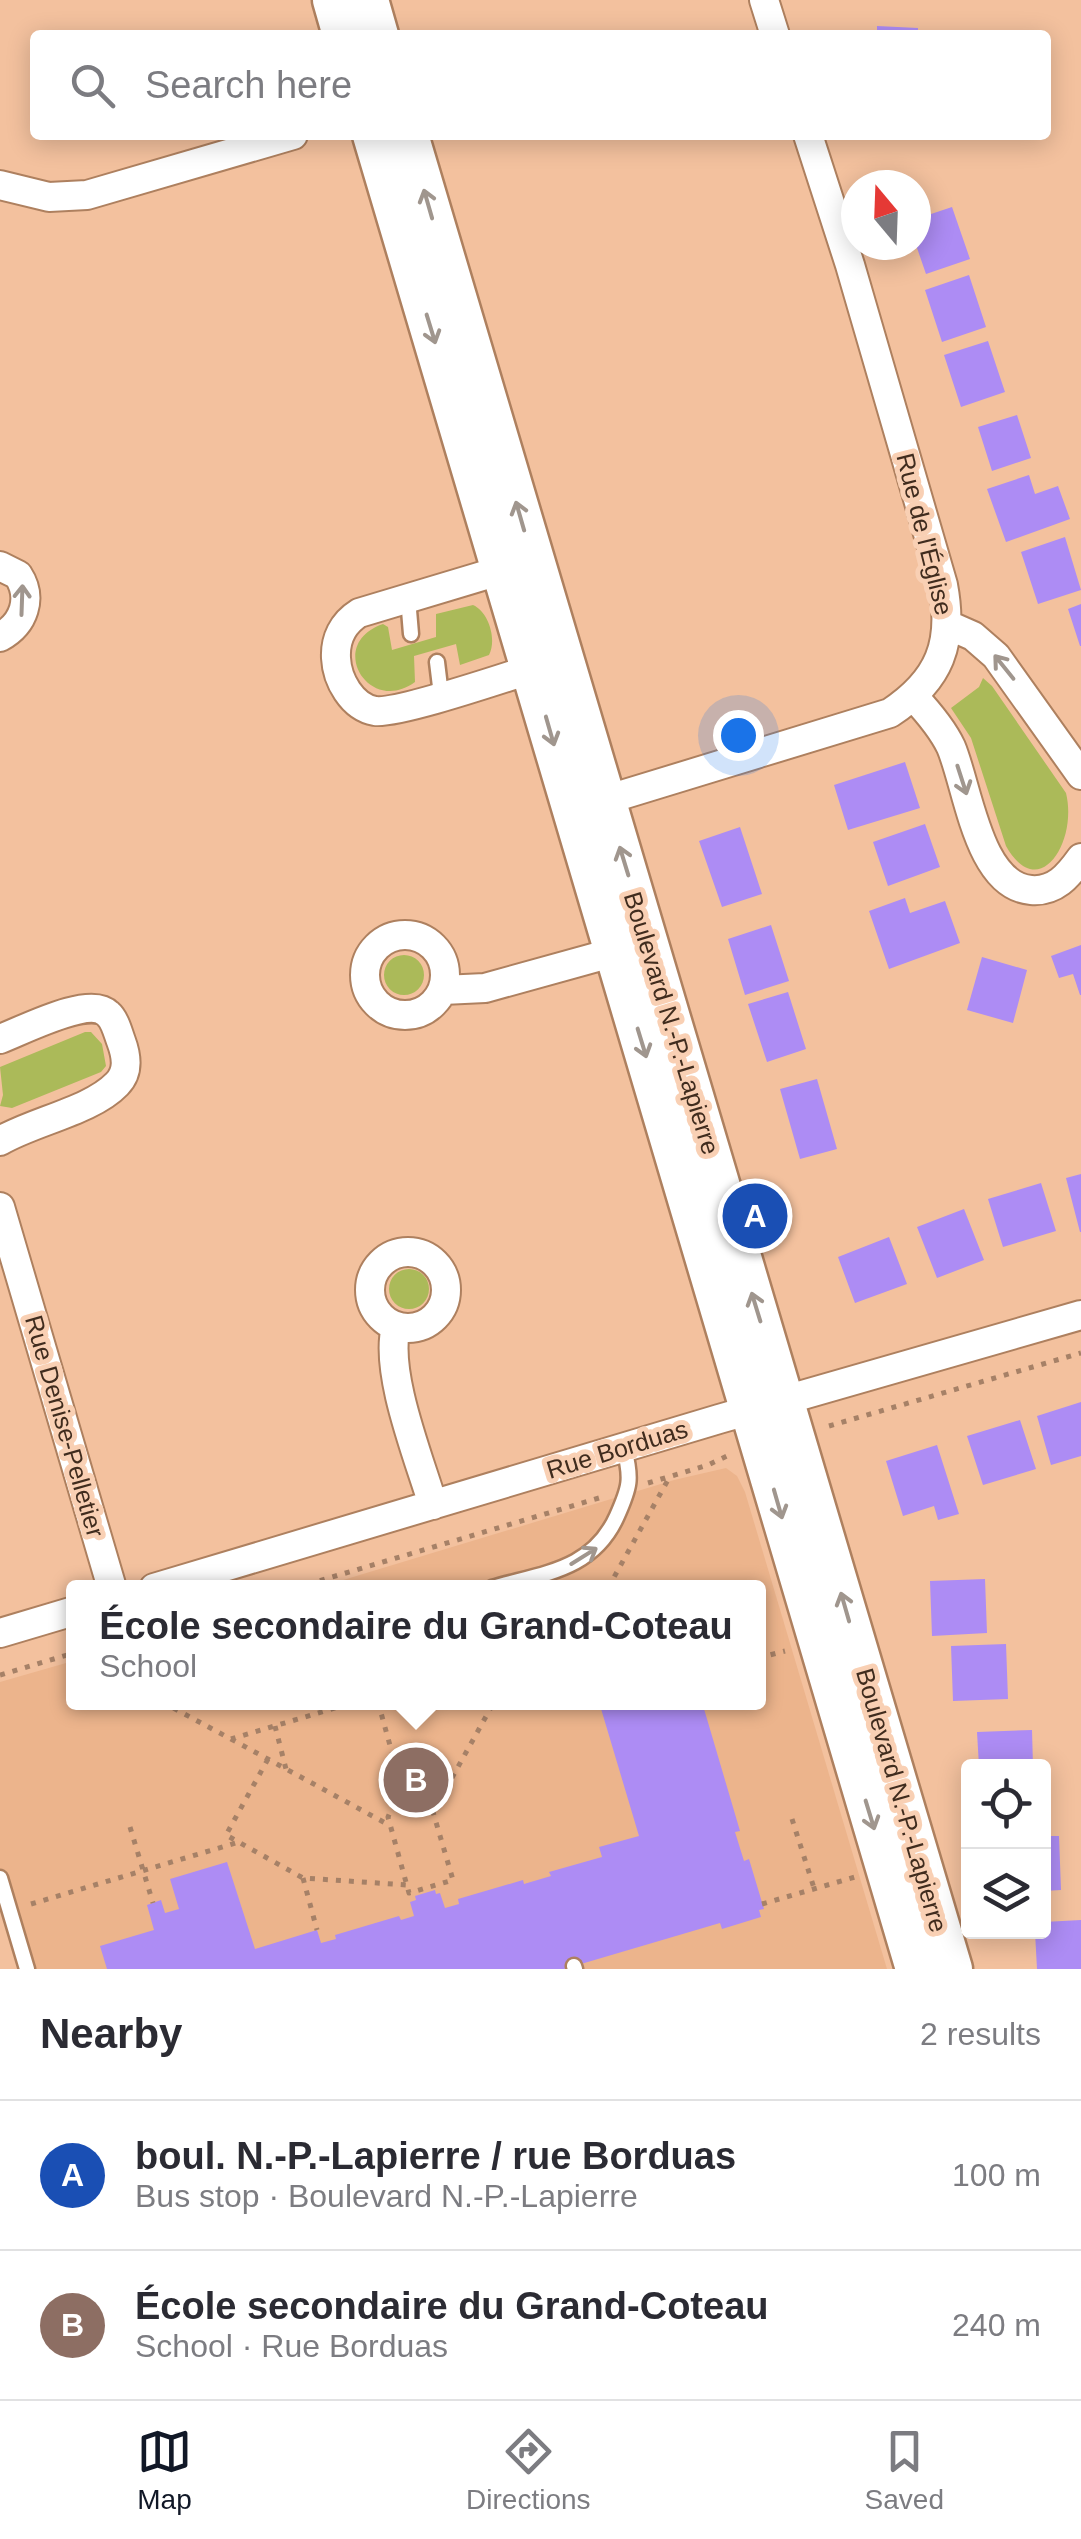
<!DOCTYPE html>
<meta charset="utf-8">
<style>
body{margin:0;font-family:Helvetica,sans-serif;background:#f7f7f7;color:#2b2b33}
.controls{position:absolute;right:30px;bottom:30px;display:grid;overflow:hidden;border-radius:10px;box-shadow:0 5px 25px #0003}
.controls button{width:90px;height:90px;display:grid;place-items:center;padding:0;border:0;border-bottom:2px solid #e1e1e2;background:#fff;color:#2b2b33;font:50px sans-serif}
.compass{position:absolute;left:841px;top:170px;width:90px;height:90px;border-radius:50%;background:#fff;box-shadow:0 5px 25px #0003;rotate:341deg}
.you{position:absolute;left:738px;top:735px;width:35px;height:35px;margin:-25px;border:8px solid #fff;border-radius:50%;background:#1a73e8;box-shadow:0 0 0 15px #1a73e833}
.badge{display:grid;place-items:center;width:65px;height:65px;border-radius:50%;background:#111827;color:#fff;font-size:32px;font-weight:700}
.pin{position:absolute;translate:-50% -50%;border:5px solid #fff;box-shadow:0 2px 10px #0006}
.popup{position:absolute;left:66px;top:1580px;width:700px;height:130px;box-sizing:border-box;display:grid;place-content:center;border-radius:10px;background:#fff;filter:drop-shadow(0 2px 8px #0005);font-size:32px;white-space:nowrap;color:#7c7c81}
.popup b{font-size:38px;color:#2b2b33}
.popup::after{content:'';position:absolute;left:50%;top:100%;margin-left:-20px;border:20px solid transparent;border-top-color:#fff}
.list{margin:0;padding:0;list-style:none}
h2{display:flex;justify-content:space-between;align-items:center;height:130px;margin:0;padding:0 40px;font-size:42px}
h2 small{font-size:32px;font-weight:400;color:#7c7c81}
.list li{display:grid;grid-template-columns:65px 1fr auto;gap:30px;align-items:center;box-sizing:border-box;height:150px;padding:0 40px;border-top:2px solid #e1e1e2}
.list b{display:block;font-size:38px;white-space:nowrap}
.list p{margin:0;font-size:32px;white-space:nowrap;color:#7c7c81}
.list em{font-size:32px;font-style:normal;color:#7c7c81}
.icon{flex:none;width:55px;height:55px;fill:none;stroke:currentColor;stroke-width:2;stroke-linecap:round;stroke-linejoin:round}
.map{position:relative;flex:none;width:1081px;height:1969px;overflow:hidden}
.search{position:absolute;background:#fff;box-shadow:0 5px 25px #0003;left:30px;right:30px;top:30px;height:110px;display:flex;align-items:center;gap:25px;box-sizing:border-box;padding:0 35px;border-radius:10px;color:#7c7c81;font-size:38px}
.sheet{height:430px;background:#fff}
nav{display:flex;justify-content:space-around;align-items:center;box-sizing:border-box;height:140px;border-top:2px solid #e1e1e2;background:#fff;font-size:28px;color:#7c7c81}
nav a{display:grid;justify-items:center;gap:5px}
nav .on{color:#111827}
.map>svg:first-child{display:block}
.built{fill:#ecb48c}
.green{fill:#abba59}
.building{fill:#ad8cf4}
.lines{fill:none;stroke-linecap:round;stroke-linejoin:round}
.lane-casing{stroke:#ae805f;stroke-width:19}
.street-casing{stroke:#ae805f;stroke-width:32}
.secondary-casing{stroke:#ae805f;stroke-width:45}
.path{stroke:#a68167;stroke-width:5;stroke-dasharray:5 8;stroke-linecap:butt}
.lane{stroke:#fff;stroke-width:14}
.street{stroke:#fff;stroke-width:28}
.secondary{stroke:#fff;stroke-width:40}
.oneway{stroke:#a0968e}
.labels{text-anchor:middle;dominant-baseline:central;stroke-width:10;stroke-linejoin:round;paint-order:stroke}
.street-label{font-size:25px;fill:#402c1e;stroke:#f9d0b4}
</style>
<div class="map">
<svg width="1081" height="1969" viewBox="0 0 1081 1969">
<rect width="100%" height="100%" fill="#f3c19e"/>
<path class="built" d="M 726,1468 L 737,1476 L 745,1492 L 887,1969 L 18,1969 L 0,1910 L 0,1682 L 73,1661 L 74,1702 L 758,1702 L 758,1588 L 320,1587 L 674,1480 Z"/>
<path class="green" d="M 473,605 C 489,612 497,640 489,655 L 460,665 L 456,644 L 414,656 L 415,682 C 369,716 325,644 383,624 L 388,627 L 392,650 L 436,637 L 436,614 Z
M 983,678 L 992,686 L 1066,793 C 1078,842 1039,904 1006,846 L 971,738 L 951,708 L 979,687 Z
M384 975a20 20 0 1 1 40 0a20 20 0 1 1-40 0Z
M 85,1032 L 91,1032 L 102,1044 L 106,1066 L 101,1072 L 12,1108 L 0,1106 L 3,1095 L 0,1067 Z
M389 1289a20 20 0 1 1 40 0a20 20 0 1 1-40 0Z"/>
<path class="building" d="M 877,26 L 918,28 L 918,35 L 877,35 Z
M 952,207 L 970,259 L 926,274 L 916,245 L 916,219 Z
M 969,275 L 986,327 L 942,342 L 925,290 Z
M 988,341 L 1005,392 L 961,407 L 944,355 Z
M 1017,415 L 1031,458 L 992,471 L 978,427 Z
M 1029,475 L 1035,494 L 1058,486 L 1070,519 L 1006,542 L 987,489 Z
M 1065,537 L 1081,590 L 1038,604 L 1021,552 Z
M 1081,604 L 1081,646 L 1080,646 L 1068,609 Z
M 905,762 L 920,808 L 848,830 L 834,785 Z
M 925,824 L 940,867 L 888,886 L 873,842 Z
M 740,827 L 762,894 L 722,907 L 699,841 Z
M 905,898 L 910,913 L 945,901 L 960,943 L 889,969 L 869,911 Z
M 771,925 L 789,981 L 745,995 L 728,939 Z
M 1081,945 L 1081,995 L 1080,995 L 1073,974 L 1059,978 L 1051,956 Z
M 982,957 L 1027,970 L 1013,1023 L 967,1010 Z
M 788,992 L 806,1049 L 767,1062 L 748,1004 Z
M 817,1079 L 837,1149 L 800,1159 L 780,1089 Z
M 1081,1174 L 1081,1232 L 1080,1232 L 1066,1178 Z
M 1041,1183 L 1056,1231 L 1003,1247 L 988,1199 Z
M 964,1209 L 984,1260 L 937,1278 L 917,1227 Z
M 889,1237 L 907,1284 L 855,1303 L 838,1257 Z
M 1081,1402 L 1081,1456 L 1051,1465 L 1037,1416 Z
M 1020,1420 L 1036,1469 L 983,1485 L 967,1436 Z
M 937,1445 L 959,1514 L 938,1520 L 934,1506 L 903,1516 L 886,1461 Z
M 985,1579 L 987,1633 L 932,1636 L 930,1581 Z
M 1006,1644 L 1008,1699 L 953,1701 L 951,1646 Z
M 599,1702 L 702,1702 L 740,1831 L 735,1832 L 744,1861 L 749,1859 L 764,1909 L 759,1910 L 761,1917 L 722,1929 L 720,1923 L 564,1969 L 107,1969 L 100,1946 L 154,1930 L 147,1905 L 161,1900 L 165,1913 L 179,1909 L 170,1879 L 227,1862 L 255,1949 L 317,1930 L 321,1943 L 336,1939 L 335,1935 L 399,1916 L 401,1920 L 414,1916 L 410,1902 L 416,1900 L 415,1896 L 435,1890 L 436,1894 L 440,1893 L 445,1908 L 459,1904 L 458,1899 L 523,1880 L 524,1884 L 551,1876 L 549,1872 L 602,1857 L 599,1847 L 639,1836 Z
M 1032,1730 L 1033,1766 L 979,1766 L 977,1732 Z
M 1044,1836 L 1059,1836 L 1061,1890 L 1044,1891 Z
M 1081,1920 L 1081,1969 L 1037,1969 L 1035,1932 L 1044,1932 L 1044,1922 Z"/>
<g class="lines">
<defs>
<path id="lane" d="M 408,598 L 411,634
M 437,662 L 441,695
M 492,1588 C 544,1573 593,1570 617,1516 C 630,1487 632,1479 624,1448
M 0,1878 L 27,1969
M 574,1966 L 575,1969"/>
<path id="street" d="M 764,0 L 775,35
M 0,185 L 49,197 L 87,195 L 293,135
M 519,565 L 359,613 C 343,623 335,639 336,658 C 337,680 352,707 375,711 C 398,714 503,678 532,669
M 0,566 L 18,575 C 33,598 24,624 0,637
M 948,625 L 973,636 L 996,656 L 1081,775
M 914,697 C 928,712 942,728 951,747 C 968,787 978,886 1031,890 C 1055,892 1068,876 1081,858
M 589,805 L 890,713 C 940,680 954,643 943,585 L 850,265 L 808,135
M365 975a40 40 0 1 1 80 0a40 40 0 1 1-80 0Z
M 443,990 L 485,988 L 615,952
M 0,1039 C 22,1031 90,995 108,1014 C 115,1020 118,1033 121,1041 C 127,1057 129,1072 117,1084 C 91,1111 34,1121 0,1141
M 0,1207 L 112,1588
M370 1290a38 38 0 1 1 76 0a38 38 0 1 1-76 0Z
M 396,1327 C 384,1372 419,1458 433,1505
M 154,1588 L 719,1419 L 1081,1315
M 0,1633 L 74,1611"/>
<path id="secondary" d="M 333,0 L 343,35
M 368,0 L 378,35
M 373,135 L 916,1969
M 408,135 L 952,1969"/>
</defs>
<use href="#lane" class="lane-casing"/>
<use href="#street" class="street-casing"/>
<use href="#secondary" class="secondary-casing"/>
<path class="path" d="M 829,1426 L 1081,1353
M 648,1483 L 708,1465 L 727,1456
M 295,1588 L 599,1498
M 608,1588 L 669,1478
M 758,1658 L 785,1651
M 0,1675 L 74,1653
M 162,1702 L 231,1739 L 355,1702
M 378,1702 L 404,1796
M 275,1726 L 286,1769
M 231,1739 L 389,1825
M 268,1759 L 226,1835 L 303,1878 L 407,1885
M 413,1795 L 428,1802 L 433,1812 L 453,1880 L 409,1893 L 388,1817 L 395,1801 Z
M 433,1812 L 494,1702
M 792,1819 L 814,1888
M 130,1827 L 153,1903
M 303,1878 L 317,1930
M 31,1904 L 239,1842
M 762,1904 L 855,1877"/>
<use href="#lane" class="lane"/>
<use href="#street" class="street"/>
<use href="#secondary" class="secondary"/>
</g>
<defs><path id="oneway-shaft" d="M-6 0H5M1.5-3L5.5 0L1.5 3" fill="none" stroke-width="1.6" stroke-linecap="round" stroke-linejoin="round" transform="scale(2.5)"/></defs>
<g class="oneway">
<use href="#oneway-shaft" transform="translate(428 204) rotate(-106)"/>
<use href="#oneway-shaft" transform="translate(431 329) rotate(73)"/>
<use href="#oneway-shaft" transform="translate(520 516) rotate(-106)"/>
<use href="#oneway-shaft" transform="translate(22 600) rotate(-88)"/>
<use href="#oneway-shaft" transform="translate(1004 667) rotate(-129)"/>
<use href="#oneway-shaft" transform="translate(550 731) rotate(74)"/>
<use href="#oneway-shaft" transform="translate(962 780) rotate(72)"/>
<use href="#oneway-shaft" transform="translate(624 861) rotate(-107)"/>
<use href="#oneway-shaft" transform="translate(642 1043) rotate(73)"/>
<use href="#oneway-shaft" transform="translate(756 1307) rotate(-107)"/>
<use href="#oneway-shaft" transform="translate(778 1504) rotate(74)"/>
<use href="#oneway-shaft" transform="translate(584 1556) rotate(-32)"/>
<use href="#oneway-shaft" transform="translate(845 1607) rotate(-106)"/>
<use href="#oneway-shaft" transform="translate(870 1815) rotate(73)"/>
</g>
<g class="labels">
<g class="street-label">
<text transform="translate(925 534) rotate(76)">Rue de l'Église</text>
<text transform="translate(672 1023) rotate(73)">Boulevard N.-P.-Lapierre</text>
<text transform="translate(65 1426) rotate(74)">Rue Denise-Pelletier</text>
<text transform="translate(617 1449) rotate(-17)">Rue Borduas</text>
<text transform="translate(902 1800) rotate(74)">Boulevard N.-P.-Lapierre</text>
</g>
</g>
</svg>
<div class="controls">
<button><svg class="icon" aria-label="locate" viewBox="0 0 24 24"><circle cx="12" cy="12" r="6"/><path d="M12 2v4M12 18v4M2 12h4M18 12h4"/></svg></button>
<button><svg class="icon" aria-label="layers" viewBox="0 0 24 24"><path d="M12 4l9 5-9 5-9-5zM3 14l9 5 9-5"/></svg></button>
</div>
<svg class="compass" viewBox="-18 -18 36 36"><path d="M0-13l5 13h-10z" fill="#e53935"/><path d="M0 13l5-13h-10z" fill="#7c7c81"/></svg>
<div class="you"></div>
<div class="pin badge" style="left:755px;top:1216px;background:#1a4fb4">A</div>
<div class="pin badge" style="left:416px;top:1780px;background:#8d6e63">B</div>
<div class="popup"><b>École secondaire du Grand-Coteau</b>School</div>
<div class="search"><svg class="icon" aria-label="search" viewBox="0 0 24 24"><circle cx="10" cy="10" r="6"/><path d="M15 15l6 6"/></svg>Search here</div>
</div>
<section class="sheet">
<h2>Nearby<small>2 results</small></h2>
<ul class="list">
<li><span class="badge" style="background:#1a4fb4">A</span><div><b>boul. N.-P.-Lapierre / rue Borduas</b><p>Bus stop · Boulevard N.-P.-Lapierre</p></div><em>100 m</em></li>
<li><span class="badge" style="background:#8d6e63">B</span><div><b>École secondaire du Grand-Coteau</b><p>School · Rue Borduas</p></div><em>240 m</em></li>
</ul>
</section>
<nav>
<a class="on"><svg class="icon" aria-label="map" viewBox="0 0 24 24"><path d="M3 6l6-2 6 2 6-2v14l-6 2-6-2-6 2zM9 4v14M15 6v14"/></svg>Map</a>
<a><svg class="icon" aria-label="directions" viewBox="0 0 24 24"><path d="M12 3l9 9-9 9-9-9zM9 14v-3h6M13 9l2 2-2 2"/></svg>Directions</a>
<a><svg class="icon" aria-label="saved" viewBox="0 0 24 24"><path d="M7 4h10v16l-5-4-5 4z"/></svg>Saved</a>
</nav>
